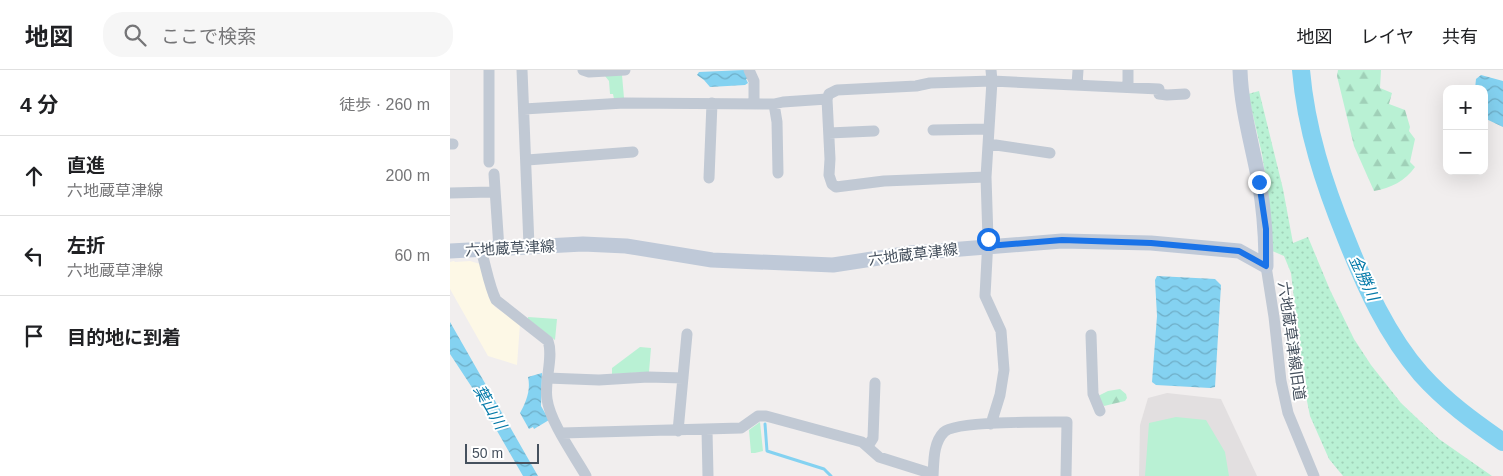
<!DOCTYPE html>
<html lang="ja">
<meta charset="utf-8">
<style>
body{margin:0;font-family:Arial,"Noto Sans JP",sans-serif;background:#f6f6f6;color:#202124}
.controls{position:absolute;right:15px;top:15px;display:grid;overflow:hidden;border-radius:10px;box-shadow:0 5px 20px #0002}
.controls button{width:45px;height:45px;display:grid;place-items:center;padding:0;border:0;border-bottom:1px solid #e0e0e0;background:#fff;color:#202124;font:25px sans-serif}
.scale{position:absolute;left:15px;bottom:12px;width:74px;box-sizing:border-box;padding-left:5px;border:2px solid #45505d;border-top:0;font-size:14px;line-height:18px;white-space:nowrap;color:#45505d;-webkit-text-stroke:4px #fff;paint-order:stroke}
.stop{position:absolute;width:15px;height:15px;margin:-11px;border:4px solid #1a73e8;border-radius:50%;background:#fff}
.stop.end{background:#1a73e8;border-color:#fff;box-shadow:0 1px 5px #0008}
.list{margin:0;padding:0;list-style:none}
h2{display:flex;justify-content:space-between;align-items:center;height:65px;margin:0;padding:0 20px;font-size:21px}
h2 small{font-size:16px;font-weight:400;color:#757577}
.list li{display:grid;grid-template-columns:32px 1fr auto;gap:15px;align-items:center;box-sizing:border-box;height:80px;padding:0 20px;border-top:1px solid #e0e0e0}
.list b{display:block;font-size:19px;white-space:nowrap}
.list p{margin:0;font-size:16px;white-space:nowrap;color:#757577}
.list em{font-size:16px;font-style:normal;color:#757577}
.icon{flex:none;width:28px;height:28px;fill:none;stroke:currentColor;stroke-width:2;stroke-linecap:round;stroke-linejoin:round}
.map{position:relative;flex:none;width:1053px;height:406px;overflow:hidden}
header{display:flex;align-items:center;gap:30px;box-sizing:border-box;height:70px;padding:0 25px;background:#fff;border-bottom:1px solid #e0e0e0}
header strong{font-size:24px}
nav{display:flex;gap:28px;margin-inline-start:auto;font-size:18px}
.search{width:350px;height:45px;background:#f6f6f6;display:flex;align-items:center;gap:12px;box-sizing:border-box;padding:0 18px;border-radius:20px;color:#757577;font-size:19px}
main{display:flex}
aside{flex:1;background:#fff}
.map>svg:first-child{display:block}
.commercial{fill:#fdf8e6}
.education{fill:#e2dfe0}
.grass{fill:url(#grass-dots)}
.forest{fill:url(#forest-firs)}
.park{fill:#b9f1d4}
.water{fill:url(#water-waves)}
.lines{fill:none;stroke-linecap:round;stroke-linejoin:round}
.stream{stroke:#84d2f1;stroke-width:3}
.river{stroke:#84d2f1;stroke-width:18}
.minor{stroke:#c1c9d4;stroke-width:11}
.secondary{stroke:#bfc9d8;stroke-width:15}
.route{stroke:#1a73e8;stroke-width:6}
.labels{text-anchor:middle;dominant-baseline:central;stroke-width:4;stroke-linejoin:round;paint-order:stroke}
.street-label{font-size:15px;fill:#45505d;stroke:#fff}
.water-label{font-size:16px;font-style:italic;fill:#057aa9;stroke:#fff}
</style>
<header>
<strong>地図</strong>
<div class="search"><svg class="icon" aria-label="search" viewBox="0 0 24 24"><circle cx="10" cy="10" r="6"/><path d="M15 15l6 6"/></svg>ここで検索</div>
<nav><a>地図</a><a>レイヤ</a><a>共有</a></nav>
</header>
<main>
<aside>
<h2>4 分<small>徒歩 · 260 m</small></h2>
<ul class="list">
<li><svg class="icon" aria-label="ahead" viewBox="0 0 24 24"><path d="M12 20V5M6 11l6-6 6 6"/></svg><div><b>直進</b><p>六地蔵草津線</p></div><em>200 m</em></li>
<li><svg class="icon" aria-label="left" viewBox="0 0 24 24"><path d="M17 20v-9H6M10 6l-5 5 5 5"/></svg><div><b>左折</b><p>六地蔵草津線</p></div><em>60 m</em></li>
<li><svg class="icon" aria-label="arrive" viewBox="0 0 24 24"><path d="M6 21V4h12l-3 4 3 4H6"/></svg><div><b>目的地に到着</b></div></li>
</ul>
</aside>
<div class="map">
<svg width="1053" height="406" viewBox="0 0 1053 406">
<defs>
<pattern id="grass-dots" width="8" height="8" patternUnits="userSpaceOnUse" patternTransform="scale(1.25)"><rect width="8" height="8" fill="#b9f1d4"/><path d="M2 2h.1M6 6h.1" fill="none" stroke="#a0d0b8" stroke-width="1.8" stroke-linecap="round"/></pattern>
<pattern id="forest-firs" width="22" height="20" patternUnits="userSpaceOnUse" patternTransform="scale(1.25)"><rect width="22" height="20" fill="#b9f1d4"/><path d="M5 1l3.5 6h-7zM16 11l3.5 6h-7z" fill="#a0d0b8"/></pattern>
<pattern id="water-waves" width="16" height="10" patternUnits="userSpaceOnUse" patternTransform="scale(1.25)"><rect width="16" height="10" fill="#84d2f1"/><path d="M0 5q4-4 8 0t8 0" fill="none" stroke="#6eadc6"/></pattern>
</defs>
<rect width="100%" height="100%" fill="#f1eeee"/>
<path class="commercial" d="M 4,191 L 5,192 L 20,191 L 30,194 L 38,225 L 41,231 L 45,237 L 70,254 L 67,295 L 38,286 L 0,219 L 0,192 Z"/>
<path class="education" d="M 717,323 L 771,329 L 807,406 L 689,406 L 690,355 L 698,328 Z"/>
<path class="grass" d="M 809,21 L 833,119 L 843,173 L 858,167 L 880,220 L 904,269 L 921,295 L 951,333 L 989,369 L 1042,406 L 893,406 L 879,389 L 860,346 L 855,321 L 841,203 L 834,186 L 820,180 L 816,110 L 812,84 L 798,24 Z"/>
<path class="forest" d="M 888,0 L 931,0 L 930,18 L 942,23 L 939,34 L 955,40 L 960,57 L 959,61 L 965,69 L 960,92 L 965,97 C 955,111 941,118 924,121 L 904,76 L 887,6 Z
M 670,319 L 676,324 L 677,328 L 675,331 L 654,336 L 648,326 L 658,321 Z"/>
<path class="park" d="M 172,5 L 174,28 L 164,29 L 163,24 L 160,24 L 159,11 L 155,6 Z
M 78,247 L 107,249 L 105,270 L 78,249 Z
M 190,277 L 201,278 L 199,302 L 162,304 L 162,298 Z
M 726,347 L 756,350 L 775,382 L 779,406 L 695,406 L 699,353 Z
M 310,352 L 313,381 L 305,383 L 301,383 L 299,360 Z"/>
<path class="water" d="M 294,0 L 298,8 L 296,9 L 298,13 L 295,15 L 260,17 L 254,10 L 247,5 L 249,2 Z
M 1031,5 L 1053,11 L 1053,57 L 1034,48 L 1034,19 L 1025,19 L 1026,9 Z
M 707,206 L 765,209 L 771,215 L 765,317 L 760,318 L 706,315 L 702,312 L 707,246 L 705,210 Z
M 0,252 L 88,406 L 73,406 L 23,319 L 0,284 Z
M 92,303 L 91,336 L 99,350 L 84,359 L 83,357 L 79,359 L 70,343 C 76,332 81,320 78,307 Z"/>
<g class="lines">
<path class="stream" d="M 315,354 L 317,381 L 374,399 L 381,406"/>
<path class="river" d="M 851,0 C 856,59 874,114 896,168 C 915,216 937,265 971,304 C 995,331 1024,352 1053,372"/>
<path class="minor" d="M 39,0 L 39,92
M 72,0 L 79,176
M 133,0 L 139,2 L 175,0
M 299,0 L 304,11 L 304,33
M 541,0 L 542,11 L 536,107 L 538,169 L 535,226 L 551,261 L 554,300 L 550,325 L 541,354
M 627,15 L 628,0
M 678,17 L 678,0
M 709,24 L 717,25 L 735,24
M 377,29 L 380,89 L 379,105 L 382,114 L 386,117 L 434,111 L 536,107
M 324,34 L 327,52 L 328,103
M 74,39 L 174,33 L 324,34 L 333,32 L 377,29 L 379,24 L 387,20 L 466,16 L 480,13 L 542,11 L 709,19
M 483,60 L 538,59
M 379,63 L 424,61
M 0,74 L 3,74
M 539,74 L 600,83
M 77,90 L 183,82
M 44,104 L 49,179
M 259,108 L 262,33
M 0,123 L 41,122
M 31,180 C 36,196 39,216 46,230 L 98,271 C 104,287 94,311 97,329 C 100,352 124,385 136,406
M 816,196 L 824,247 L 831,311 L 838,343 L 864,406
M 641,265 L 643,324 L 650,341
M 97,308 L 149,310 L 198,307 L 233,308
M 257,360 L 258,406
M 228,361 L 237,264
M 112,363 L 291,358 L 308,346 L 316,346 L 412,372 L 429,387 L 483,404
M 418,376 L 423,368 L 425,313
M 483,406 C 484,391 483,373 494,362 C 506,351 597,352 617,352 L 616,406"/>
<path class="secondary" d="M 0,181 L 133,174 L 176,176 L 262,190 L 383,195 L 461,183 L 612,171 L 701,173 L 789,181 L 816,196 C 816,167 814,139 809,111 C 802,74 791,37 790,0"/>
</g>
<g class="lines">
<path class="route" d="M 538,169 L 538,176 L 612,170 L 701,173 L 789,181 L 816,196 L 816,159 L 809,112"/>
</g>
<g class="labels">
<g class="street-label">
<text transform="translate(60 178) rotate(-3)">六地蔵草津線</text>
<text transform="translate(463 184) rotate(-7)">六地蔵草津線</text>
<text transform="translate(842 271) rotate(82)">六地蔵草津線旧道</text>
</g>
<g class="water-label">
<text transform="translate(914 208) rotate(65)">金勝川</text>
<text transform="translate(40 337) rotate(60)">葉山川</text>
</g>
</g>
</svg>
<div class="controls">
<button>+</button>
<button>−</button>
</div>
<div class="scale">50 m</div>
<div class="stop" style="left:538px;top:169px"></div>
<div class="stop end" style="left:809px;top:112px"></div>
</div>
</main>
